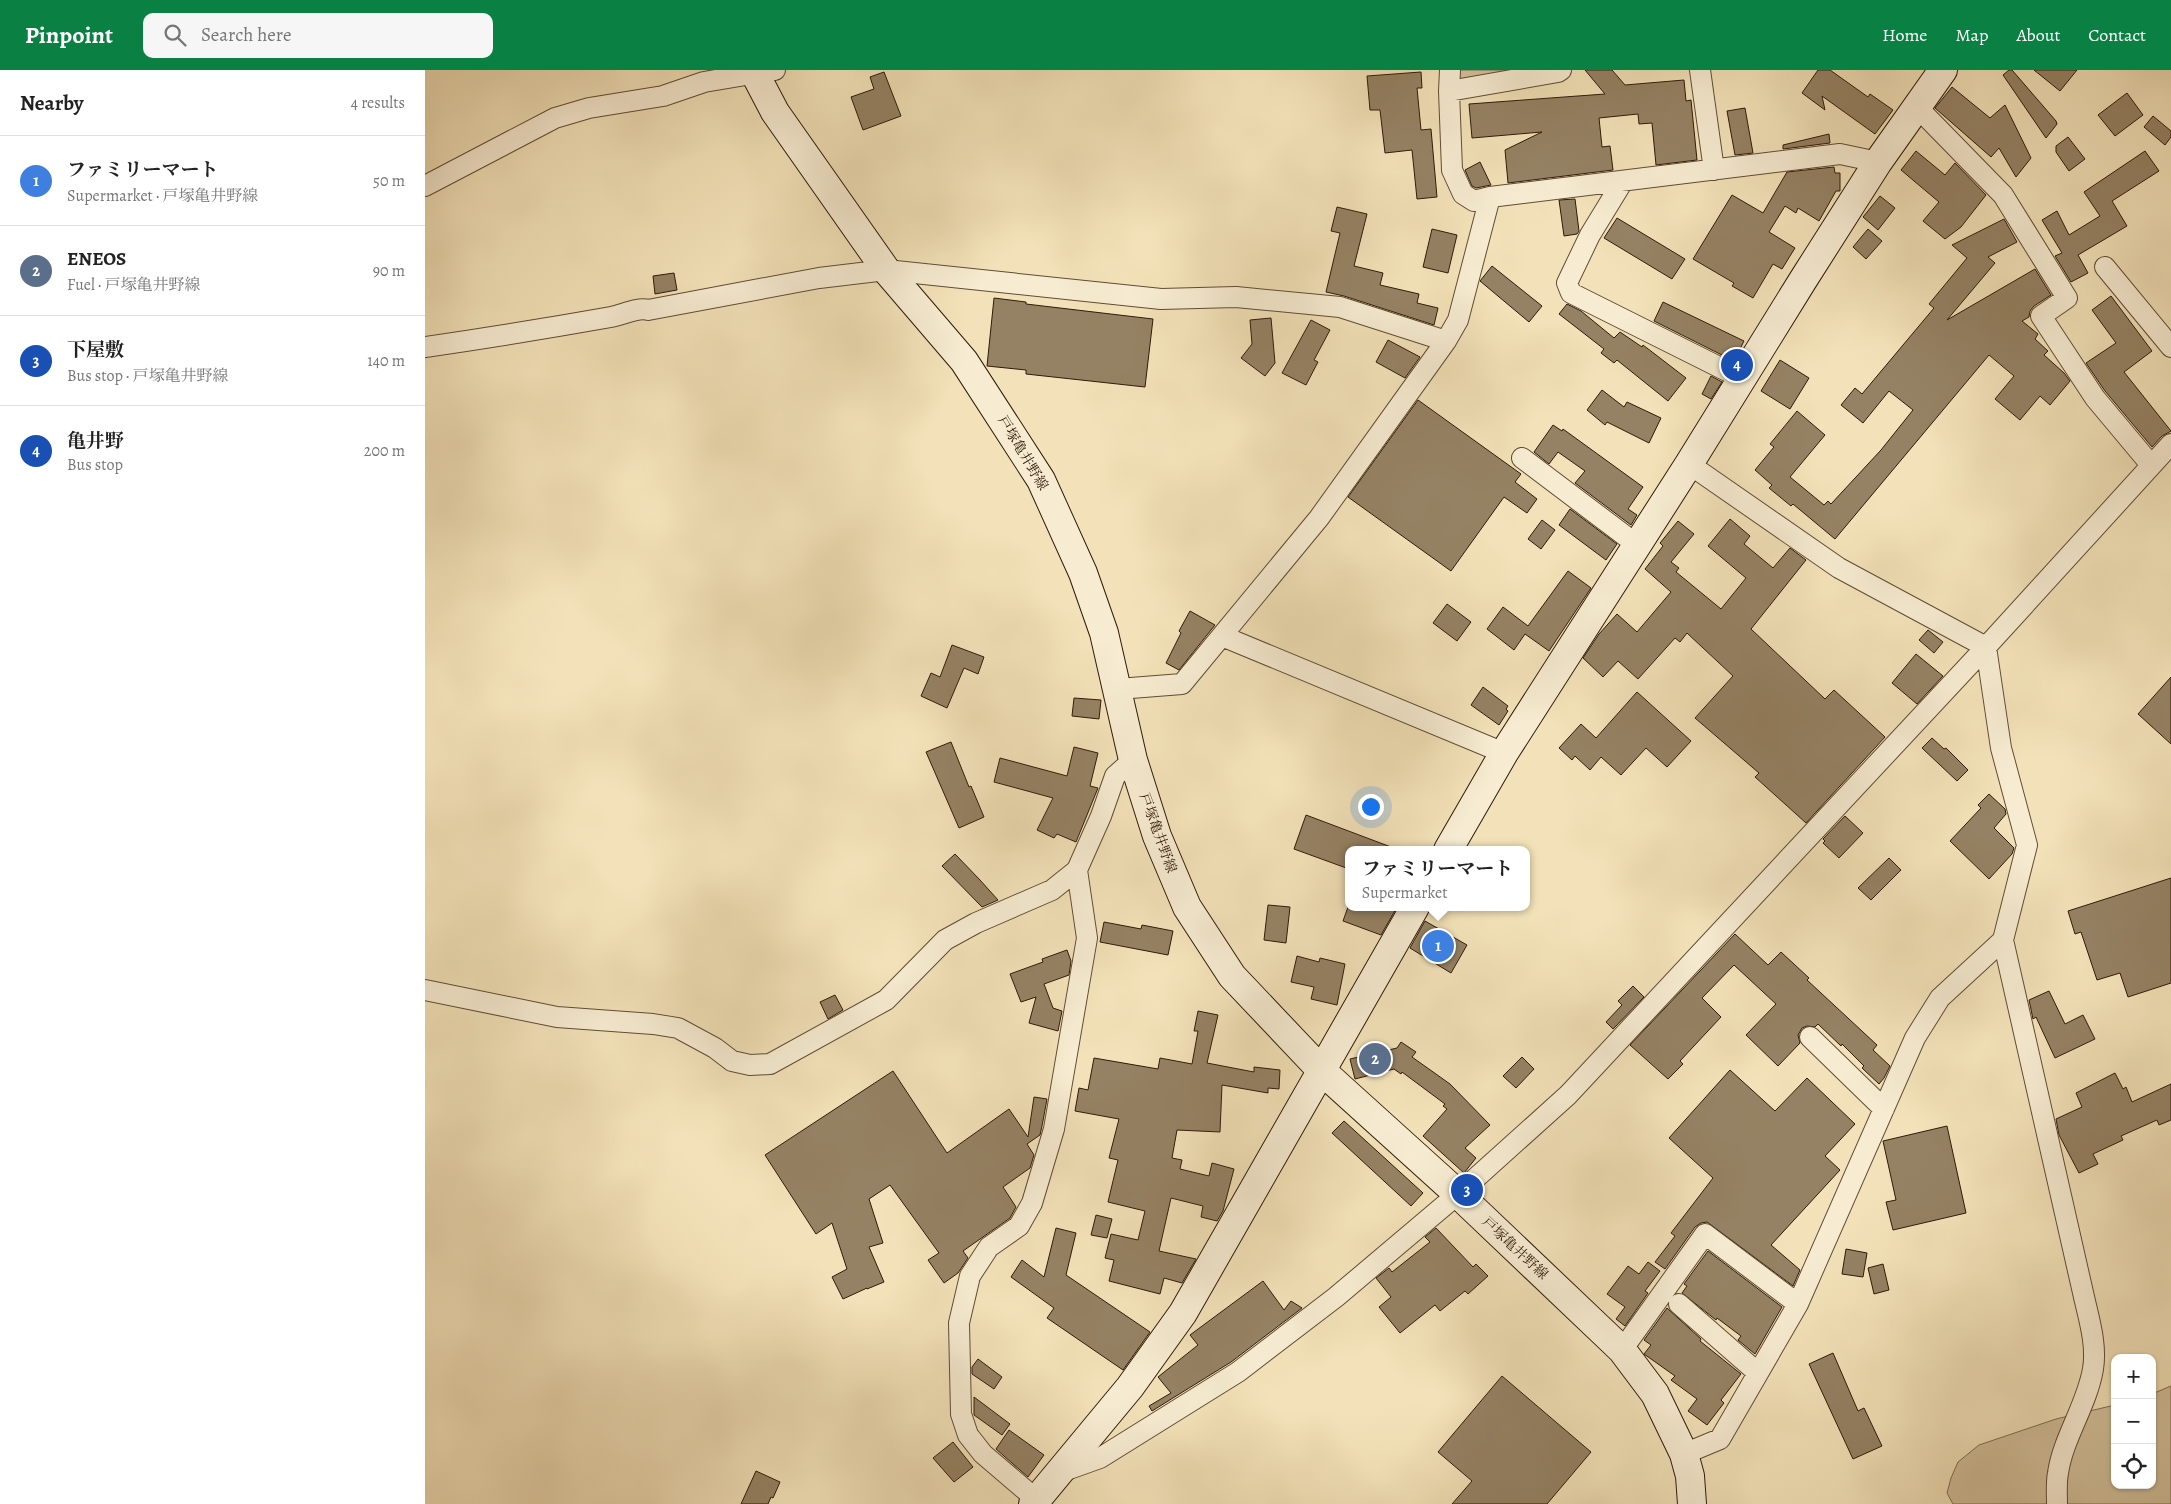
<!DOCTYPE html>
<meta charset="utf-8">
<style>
body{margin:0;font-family:Alegreya,"Noto Serif JP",serif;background:#f6f6f6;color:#222}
.controls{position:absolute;right:15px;bottom:15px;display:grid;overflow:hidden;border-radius:10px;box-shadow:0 1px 4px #0004}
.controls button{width:45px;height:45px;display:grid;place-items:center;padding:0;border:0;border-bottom:1px solid #e0e0e0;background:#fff;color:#222;font:25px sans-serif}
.you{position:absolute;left:945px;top:736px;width:18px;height:18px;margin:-12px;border:4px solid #fff;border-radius:50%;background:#1a73e8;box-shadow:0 0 0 8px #1a73e833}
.badge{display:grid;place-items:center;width:32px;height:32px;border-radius:50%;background:#0b8043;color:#fff;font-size:16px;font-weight:700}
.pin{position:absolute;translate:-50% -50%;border:2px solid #fff;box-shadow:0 1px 5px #0006}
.popup{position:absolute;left:920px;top:776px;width:185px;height:65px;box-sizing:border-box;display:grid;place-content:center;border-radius:10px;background:#fff;filter:drop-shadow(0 1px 4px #0005);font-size:16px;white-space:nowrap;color:#767676}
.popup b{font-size:19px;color:#222}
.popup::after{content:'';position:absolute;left:50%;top:100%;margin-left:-10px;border:10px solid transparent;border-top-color:#fff}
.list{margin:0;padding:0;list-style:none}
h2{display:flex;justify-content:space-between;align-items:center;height:65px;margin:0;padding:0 20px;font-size:21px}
h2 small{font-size:16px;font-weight:400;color:#767676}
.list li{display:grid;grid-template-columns:32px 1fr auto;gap:15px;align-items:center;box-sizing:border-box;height:90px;padding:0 20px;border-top:1px solid #e0e0e0}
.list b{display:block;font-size:19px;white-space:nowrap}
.list p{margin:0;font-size:16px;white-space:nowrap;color:#767676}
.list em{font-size:16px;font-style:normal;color:#767676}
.icon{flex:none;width:28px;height:28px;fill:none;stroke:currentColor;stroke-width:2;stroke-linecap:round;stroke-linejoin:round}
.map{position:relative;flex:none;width:1746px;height:1434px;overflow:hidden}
header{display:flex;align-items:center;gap:30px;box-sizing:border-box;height:70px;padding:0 25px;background:#0b8043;color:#fff}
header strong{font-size:24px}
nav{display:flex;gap:28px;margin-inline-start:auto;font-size:18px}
.search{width:350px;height:45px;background:#f6f6f6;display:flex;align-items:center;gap:12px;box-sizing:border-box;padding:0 18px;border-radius:10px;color:#767676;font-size:19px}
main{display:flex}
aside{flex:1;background:#fff}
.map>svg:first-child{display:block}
.green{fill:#d2c09b;stroke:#806d52}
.building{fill:#958264;stroke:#2f1a08}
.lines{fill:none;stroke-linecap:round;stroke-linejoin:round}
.street-casing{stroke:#604c34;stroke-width:22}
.secondary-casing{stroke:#2f1a08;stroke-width:30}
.street{stroke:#f7ecd2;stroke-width:20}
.secondary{stroke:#f7ecd2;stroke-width:28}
.labels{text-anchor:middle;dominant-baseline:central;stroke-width:4.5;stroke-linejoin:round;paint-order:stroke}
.street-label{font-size:14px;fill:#2f1a08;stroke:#f7ecd2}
</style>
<header>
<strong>Pinpoint</strong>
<div class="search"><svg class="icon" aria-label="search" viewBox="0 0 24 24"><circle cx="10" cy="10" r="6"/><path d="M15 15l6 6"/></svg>Search here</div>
<nav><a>Home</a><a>Map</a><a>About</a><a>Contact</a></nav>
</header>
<main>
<aside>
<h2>Nearby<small>4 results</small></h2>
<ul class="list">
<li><span class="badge" style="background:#3f7fe0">1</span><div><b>ファミリーマート</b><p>Supermarket · 戸塚亀井野線</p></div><em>50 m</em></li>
<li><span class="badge" style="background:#5c6f8a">2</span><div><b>ENEOS</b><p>Fuel · 戸塚亀井野線</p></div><em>90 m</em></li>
<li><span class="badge" style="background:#1a4fb4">3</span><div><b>下屋敷</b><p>Bus stop · 戸塚亀井野線</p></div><em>140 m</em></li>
<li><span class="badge" style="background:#1a4fb4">4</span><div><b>亀井野</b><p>Bus stop</p></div><em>200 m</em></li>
</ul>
</aside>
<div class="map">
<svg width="1746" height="1434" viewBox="0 0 1746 1434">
<rect width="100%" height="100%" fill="#f3e2b9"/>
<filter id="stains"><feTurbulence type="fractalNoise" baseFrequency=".004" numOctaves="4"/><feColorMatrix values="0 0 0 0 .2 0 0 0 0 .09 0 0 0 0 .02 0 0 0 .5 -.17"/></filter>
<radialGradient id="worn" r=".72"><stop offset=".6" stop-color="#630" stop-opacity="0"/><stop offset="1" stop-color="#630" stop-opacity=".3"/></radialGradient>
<path class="green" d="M 1033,0 L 1105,0 L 1033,13 Z
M 1746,1316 L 1746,1434 L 1528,1434 L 1522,1423 L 1526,1408 L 1533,1392 L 1554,1375 L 1631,1349 L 1690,1335 L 1690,1415 L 1727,1415 L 1727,1324 Z"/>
<path class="building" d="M 1160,0 L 1187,0 L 1200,15 L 1259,10 L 1261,31 L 1266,30 L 1272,90 L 1231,95 L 1227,53 L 1214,54 L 1213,44 L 1174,48 L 1177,77 L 1185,76 L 1188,100 L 1083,113 L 1080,80 L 1117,62 L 1047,68 L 1044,34 L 1180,24 Z
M 1393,0 L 1405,0 L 1443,27 L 1445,24 L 1468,40 L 1450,64 L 1397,26 L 1400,40 L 1377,23 Z
M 1584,0 L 1587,0 L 1631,51 L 1632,54 L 1621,68 L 1578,5 Z
M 1609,0 L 1652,0 L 1635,21 Z
M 459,2 L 476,46 L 438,60 L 426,27 L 449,19 L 445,7 Z
M 996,2 L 997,18 L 992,18 L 996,60 L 1006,59 L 1012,127 L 992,129 L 987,80 L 960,83 L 955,40 L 945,40 L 942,6 Z
M 1527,17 L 1565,48 L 1580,35 L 1606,88 L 1591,107 L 1574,78 L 1566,87 L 1510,38 Z
M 1702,23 L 1718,45 L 1690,66 L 1673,45 Z
M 1320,38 L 1328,83 L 1310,85 L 1302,41 Z
M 1728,46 L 1746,61 L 1746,67 L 1740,75 L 1719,57 Z
M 1404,64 L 1405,73 L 1358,79 L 1358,75 Z
M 1643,67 L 1660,89 L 1644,101 L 1631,82 L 1631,76 Z
M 1491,81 L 1520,105 L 1530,93 L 1561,125 L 1536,157 L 1520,169 L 1498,151 L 1514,132 L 1476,100 Z
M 1720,81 L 1734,101 L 1687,131 L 1702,156 L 1653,185 L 1663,203 L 1646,212 L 1630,186 L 1637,183 L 1617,150 L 1632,141 L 1644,165 L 1675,146 L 1659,122 Z
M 1055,92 L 1066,115 L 1051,118 L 1047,116 L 1040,100 Z
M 1409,97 L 1410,103 L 1415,103 L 1415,121 L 1411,121 L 1394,151 L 1373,138 L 1371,143 L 1360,136 L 1344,162 L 1370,178 L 1357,199 L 1348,194 L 1328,228 L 1307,216 L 1309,213 L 1268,189 L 1307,125 L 1338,143 L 1362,102 Z
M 1455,126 L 1470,138 L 1453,160 L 1438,147 Z
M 1150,129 L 1154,161 L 1152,164 L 1139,166 L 1134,130 Z
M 912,137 L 942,144 L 929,196 L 958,203 L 955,215 L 994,224 L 992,233 L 1013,238 L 1009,255 L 919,226 L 901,222 L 915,163 L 906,161 Z
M 1192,148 L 1260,189 L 1247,209 L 1179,168 Z
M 1579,149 L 1592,172 L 1563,187 L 1570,193 L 1522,250 L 1610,199 L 1626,225 L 1609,236 L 1605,241 L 1604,247 L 1597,251 L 1613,264 L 1610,269 L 1623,281 L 1619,285 L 1639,303 L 1645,311 L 1625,335 L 1615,326 L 1595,350 L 1570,329 L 1589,306 L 1564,285 L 1410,469 L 1368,434 L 1366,436 L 1344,418 L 1347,415 L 1330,400 L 1349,377 L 1345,374 L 1372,341 L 1400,365 L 1365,407 L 1399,435 L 1403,431 L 1406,434 L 1456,380 L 1488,340 L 1464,321 L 1438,353 L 1416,335 L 1430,318 L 1437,324 L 1509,238 L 1504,234 L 1542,188 L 1527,175 Z
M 1007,159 L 1032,165 L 1023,203 L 998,197 Z
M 1443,159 L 1457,171 L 1441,189 L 1428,177 Z
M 1067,196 L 1117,236 L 1104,252 L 1055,211 Z
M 249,203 L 252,220 L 230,224 L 228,206 Z
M 1686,226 L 1727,281 L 1699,302 L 1746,361 L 1737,366 L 1727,377 L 1680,321 L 1661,293 L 1691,273 L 1667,240 Z
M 569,228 L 601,232 L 601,234 L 728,249 L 720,317 L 601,304 L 601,300 L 562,296 Z
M 1238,232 L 1319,271 L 1309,291 L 1229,251 Z
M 1142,234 L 1156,241 L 1189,268 L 1195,262 L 1217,277 L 1218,275 L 1261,308 L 1243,331 L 1192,290 L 1189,293 L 1176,283 L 1179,279 L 1134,244 Z
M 846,248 L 850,293 L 840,306 L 816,288 L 827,274 L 825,250 Z
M 886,250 L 905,260 L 889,290 L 893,292 L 881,315 L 857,303 Z
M 963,270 L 995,287 L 980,308 L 951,292 Z
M 1355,290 L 1384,308 L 1365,339 L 1336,321 Z
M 1286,306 L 1297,312 L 1286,329 L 1277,324 Z
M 1177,320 L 1199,337 L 1202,332 L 1236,348 L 1224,373 L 1182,352 L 1180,355 L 1162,340 Z
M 993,330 L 1096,404 L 1090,412 L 1112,429 L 1102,443 L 1079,427 L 1026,501 L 923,427 Z
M 1128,355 L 1137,361 L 1138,359 L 1218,417 L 1203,439 L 1212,445 L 1206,455 L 1150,413 L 1160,401 L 1133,382 L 1124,394 L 1109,382 Z
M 1145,439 L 1192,474 L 1181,490 L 1134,455 Z
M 1305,449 L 1325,466 L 1319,474 L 1348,498 L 1365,478 L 1381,490 L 1326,559 L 1400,629 L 1409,620 L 1460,667 L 1381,753 L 1330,707 L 1334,703 L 1270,648 L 1308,606 L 1262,563 L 1255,572 L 1250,568 L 1213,609 L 1193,591 L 1178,607 L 1158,588 L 1174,564 L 1192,544 L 1212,562 L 1246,522 L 1220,499 L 1238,476 L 1235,473 L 1253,451 L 1269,464 L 1246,492 L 1254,498 L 1251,502 L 1296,539 L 1321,508 L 1283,476 Z
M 1117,450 L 1130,460 L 1116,479 L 1103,469 Z
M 1143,501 L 1166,518 L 1124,581 L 1100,564 L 1089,580 L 1062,559 L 1078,537 L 1103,556 Z
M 1022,534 L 1046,552 L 1032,571 L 1008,553 Z
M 765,541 L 790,555 L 754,600 L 741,593 L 756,563 L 754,561 Z
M 1503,560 L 1518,572 L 1509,583 L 1494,570 Z
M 527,575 L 559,587 L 553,604 L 539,598 L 522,638 L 496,626 L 506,603 L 515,607 Z
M 1491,584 L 1518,606 L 1492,634 L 1467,613 Z
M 1746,607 L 1746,674 L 1713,644 Z
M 1058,617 L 1083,636 L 1081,639 L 1083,641 L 1074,655 L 1046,635 Z
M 1212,622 L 1266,671 L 1242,697 L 1221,678 L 1196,705 L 1176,687 L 1165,700 L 1150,686 L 1147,690 L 1134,678 L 1156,654 L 1171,668 Z
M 649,628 L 676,630 L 674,649 L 647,646 Z
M 1507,668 L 1519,679 L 1521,678 L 1543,700 L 1532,711 L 1497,678 Z
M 526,672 L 544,717 L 546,716 L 559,747 L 534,758 L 501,682 Z
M 649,677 L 673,683 L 665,716 L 673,718 L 651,772 L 632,764 L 629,768 L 612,760 L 628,728 L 569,712 L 575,688 L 642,706 Z
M 1564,724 L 1580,739 L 1581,744 L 1569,758 L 1589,778 L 1587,784 L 1564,809 L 1525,771 L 1556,738 L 1553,735 Z
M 881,745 L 966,777 L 965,780 L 924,780 L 924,799 L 869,779 Z
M 1420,746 L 1438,763 L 1414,788 L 1398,773 L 1400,771 L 1398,769 Z
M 530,784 L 555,810 L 573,830 L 557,837 L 517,796 Z
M 1464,788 L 1476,800 L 1446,830 L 1433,818 Z
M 1746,808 L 1746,913 L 1703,927 L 1695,903 L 1672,910 L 1656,862 L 1650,864 L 1643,841 Z
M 843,835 L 865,837 L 861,873 L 839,870 Z
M 923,837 L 972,837 L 956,865 L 918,851 Z
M 1000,851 L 1042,875 L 1026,903 L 985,878 Z
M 679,852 L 716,859 L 717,855 L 748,861 L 743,885 L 675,872 Z
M 1310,864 L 1343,895 L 1356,882 L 1384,908 L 1382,910 L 1452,975 L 1448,980 L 1465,996 L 1459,1008 L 1454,1014 L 1437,998 L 1439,996 L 1417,974 L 1416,976 L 1393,954 L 1390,957 L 1382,956 L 1377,958 L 1373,965 L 1375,973 L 1353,996 L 1321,965 L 1351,934 L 1309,895 L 1277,928 L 1296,947 L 1255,991 L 1258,994 L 1243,1009 L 1205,975 Z
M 642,880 L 646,891 L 644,905 L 619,914 L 628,938 L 637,941 L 633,961 L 604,953 L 611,927 L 596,932 L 585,904 L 618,892 L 617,889 Z
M 872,886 L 894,892 L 895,888 L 920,894 L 912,935 L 886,929 L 889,917 L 866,912 Z
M 1208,916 L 1219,927 L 1188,959 L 1181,952 L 1197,935 L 1193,931 Z
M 1624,921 L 1640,954 L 1658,945 L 1670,969 L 1630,988 L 1611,947 L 1608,949 L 1604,930 Z
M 410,925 L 418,940 L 403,949 L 395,932 Z
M 773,941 L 793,945 L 782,993 L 829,1002 L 829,997 L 855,1000 L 854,1019 L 843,1018 L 843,1023 L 797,1015 L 795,1062 L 752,1060 L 747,1088 L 757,1090 L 755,1099 L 784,1106 L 787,1093 L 809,1099 L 798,1141 L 792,1151 L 776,1147 L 778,1136 L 746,1128 L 734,1181 L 771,1189 L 757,1213 L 739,1208 L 735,1224 L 684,1211 L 689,1190 L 680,1188 L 686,1164 L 713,1170 L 720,1141 L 683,1132 L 693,1090 L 684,1088 L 694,1049 L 650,1041 L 654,1018 L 663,1020 L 669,988 L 733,999 L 735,988 L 767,994 L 773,961 L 769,961 Z
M 976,972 L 991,982 L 987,987 L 1025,1014 L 1065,1055 L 1040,1078 L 1051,1088 L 1039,1103 L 998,1066 L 1022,1039 L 1018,1036 L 1020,1034 L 977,1002 L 976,1004 L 969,999 L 930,1009 L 925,989 L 972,978 Z
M 1097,987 L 1109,999 L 1091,1018 L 1078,1006 Z
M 1305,1000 L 1350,1041 L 1382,1008 L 1430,1054 L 1400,1086 L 1415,1100 L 1346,1175 L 1375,1200 L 1368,1216 L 1282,1152 L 1276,1153 L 1270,1157 L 1240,1199 L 1230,1192 L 1250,1166 L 1246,1163 L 1288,1108 L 1244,1068 Z
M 468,1001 L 522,1083 L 584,1039 L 603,1067 L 609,1027 L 622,1029 L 617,1056 L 615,1065 L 602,1074 L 609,1085 L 605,1098 L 578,1117 L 591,1137 L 585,1148 L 538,1181 L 543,1188 L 533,1203 L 519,1213 L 503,1190 L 514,1183 L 465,1115 L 444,1129 L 458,1173 L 444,1177 L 459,1212 L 442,1219 L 442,1218 L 418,1229 L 407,1207 L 422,1199 L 407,1153 L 391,1164 L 340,1085 Z
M 1690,1003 L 1698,1019 L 1701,1017 L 1707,1032 L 1746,1014 L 1746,1050 L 1734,1055 L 1732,1050 L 1696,1066 L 1698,1070 L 1668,1084 L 1673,1094 L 1654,1103 L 1634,1065 L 1631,1049 L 1657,1037 L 1651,1023 Z
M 919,1051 L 998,1123 L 986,1136 L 907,1063 Z
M 1522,1056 L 1541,1143 L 1468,1160 L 1461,1132 L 1471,1130 L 1458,1071 Z
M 671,1145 L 687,1149 L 682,1168 L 666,1165 Z
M 631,1158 L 651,1163 L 641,1205 L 725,1262 L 698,1300 L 622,1248 L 629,1238 L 586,1207 L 597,1190 L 619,1207 Z
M 1011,1158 L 1048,1197 L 1051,1194 L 1063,1206 L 1043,1224 L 1040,1221 L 1015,1241 L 1010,1235 L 975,1263 L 954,1237 L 966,1227 L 951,1208 L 964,1198 L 967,1202 L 1005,1172 L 1000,1167 Z
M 1421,1179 L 1442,1183 L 1438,1207 L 1417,1204 Z
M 1283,1181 L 1357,1237 L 1330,1284 L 1313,1270 L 1316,1266 L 1292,1248 L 1291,1250 L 1257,1223 L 1262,1216 L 1259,1214 Z
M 1223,1192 L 1235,1201 L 1220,1221 L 1223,1223 L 1200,1256 L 1191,1249 L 1200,1237 L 1182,1224 L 1203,1196 L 1214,1204 Z
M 1458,1194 L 1464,1220 L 1449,1224 L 1443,1198 Z
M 838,1211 L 859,1240 L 866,1231 L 877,1238 L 806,1292 L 727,1341 L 724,1336 L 746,1323 L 733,1307 L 773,1275 L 765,1265 Z
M 1242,1238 L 1276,1269 L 1275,1271 L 1316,1304 L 1296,1330 L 1299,1333 L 1282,1355 L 1263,1341 L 1272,1329 L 1246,1310 L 1250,1306 L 1219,1284 L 1226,1275 L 1219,1270 Z
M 1408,1283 L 1433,1341 L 1439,1338 L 1457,1376 L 1428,1389 L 1384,1294 Z
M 553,1289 L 577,1307 L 569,1319 L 547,1304 L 547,1297 Z
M 1077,1306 L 1166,1382 L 1122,1434 L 1027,1434 L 1047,1411 L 1013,1382 Z
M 549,1327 L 585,1354 L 577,1365 L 549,1345 Z
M 584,1360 L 619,1385 L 603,1407 L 571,1379 Z
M 528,1372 L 548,1397 L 529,1412 L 508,1388 Z
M 331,1401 L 355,1412 L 348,1428 L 346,1427 L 343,1434 L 316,1434 Z"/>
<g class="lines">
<defs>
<path id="street" d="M 1025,0 L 1024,21 L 1133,2 L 1136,0
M 1275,0 L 1289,100
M 1024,21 L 1027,100 L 1038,124 L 1049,131 L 1065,127 L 1415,84 L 1453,92
M 1492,37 L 1578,125 L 1642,228 L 1616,246 L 1670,328 L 1726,395
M 1198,111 L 1165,165 L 1142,213 L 1146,223 L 1316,308
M 0,116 L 130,48 L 164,38 L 238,26 L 279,12 L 350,0
M 1680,197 L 1746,277
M 0,277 C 62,268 124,258 186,247 C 197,245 213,237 223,240 L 394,208 L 461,200 L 736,229 L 811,227 L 915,237 L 1021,271
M 1097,388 L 1211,474
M 797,566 L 1079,683
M 693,619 L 757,614 L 894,448 L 1021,271 L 1033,250 L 1065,127
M 1578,870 L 1659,1227 C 1664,1249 1672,1275 1668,1299 C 1662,1335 1638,1368 1633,1403 C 1631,1413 1632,1424 1632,1434
M 0,920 L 132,947 L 228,954 L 253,958 L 290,978 L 307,991 L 325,995 L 345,994 L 461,930 L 520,870 L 551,853 L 627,820 L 652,800
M 1385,967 L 1459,1039
M 1254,1234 L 1333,1303
M 1197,1280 L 1280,1164 L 1373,1234
M 1259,1384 L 1295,1369 L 1373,1234 L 1490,968 L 1515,928 L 1578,870 L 1602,775 L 1576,678 L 1561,577 L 1414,498 L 1264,394
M 633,1403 L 675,1388 L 813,1302 L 911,1227 L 1033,1124 L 1143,1025 L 1561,577 L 1746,374
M 612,1430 L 558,1384 L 543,1365 L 536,1344 L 534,1253 L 545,1206 L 564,1177 L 594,1156 L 607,1133 L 629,1059 L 662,868 L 652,800 L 676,746 L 690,706 L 708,690"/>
<path id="secondary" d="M 328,0 L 350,42 L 461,200 L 539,291 L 616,410 L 658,503 L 679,563 L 708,690 L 732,766 L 762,837 L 807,906 L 897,1001 L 1033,1124 L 1197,1280 L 1230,1324 L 1259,1384 L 1265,1406 L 1267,1434
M 1023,780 L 1079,683 L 1264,394 L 1378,210 L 1453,92 L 1518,0
M 608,1434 L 705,1317 L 758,1243 L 990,837"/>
</defs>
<use href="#street" class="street-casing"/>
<use href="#secondary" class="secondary-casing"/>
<use href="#street" class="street"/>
<use href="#secondary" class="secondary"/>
</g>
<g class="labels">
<g class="street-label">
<text transform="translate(598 383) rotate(59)">戸塚亀井野線</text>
<text transform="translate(733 763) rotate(70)">戸塚亀井野線</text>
<text transform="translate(1090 1178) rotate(43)">戸塚亀井野線</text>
</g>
</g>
<rect width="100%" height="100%" filter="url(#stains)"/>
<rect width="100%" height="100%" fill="url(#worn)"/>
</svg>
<div class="controls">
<button>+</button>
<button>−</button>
<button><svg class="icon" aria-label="locate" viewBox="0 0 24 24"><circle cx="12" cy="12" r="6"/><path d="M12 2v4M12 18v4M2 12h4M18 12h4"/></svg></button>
</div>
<div class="you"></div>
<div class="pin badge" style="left:1013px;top:876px;background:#3f7fe0">1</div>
<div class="popup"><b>ファミリーマート</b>Supermarket</div>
<div class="pin badge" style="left:950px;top:989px;background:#5c6f8a">2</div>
<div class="pin badge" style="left:1042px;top:1120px;background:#1a4fb4">3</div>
<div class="pin badge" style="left:1312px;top:295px;background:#1a4fb4">4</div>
</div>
</main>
